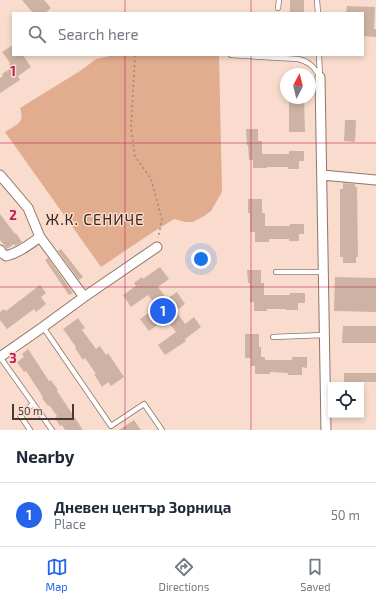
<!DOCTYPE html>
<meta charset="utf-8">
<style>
body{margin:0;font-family:"Exo 2",sans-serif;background:#f2f2f3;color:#1f2937}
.controls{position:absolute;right:12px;bottom:12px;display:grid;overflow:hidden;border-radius:0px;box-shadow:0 2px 6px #0003}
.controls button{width:36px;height:36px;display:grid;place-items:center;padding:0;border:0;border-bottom:1px solid #e0e1e3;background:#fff;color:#1f2937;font:20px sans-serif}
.compass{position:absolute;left:280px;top:68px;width:36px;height:36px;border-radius:50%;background:#fff;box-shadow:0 2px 6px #0003;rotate:7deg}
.scale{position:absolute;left:12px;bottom:10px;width:62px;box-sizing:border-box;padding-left:4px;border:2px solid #463a34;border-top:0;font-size:11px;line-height:14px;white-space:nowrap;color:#463a34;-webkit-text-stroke:3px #f9dccd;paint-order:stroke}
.you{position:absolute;left:201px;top:259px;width:14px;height:14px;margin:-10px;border:3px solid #fff;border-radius:50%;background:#1a73e8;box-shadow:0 0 0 6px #1a73e833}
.badge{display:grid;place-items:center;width:26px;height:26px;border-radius:50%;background:#2563eb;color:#fff;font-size:13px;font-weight:700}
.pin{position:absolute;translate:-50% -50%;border:2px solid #fff;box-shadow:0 1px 4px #0006}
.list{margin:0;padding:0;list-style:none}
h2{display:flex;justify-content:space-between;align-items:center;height:52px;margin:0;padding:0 16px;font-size:17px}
h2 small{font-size:13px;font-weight:400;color:#747a83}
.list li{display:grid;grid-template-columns:26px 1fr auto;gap:12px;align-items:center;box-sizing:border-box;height:64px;padding:0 16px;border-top:1px solid #e0e1e3}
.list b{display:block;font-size:15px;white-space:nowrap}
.list p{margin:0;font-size:13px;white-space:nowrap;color:#747a83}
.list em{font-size:13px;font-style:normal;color:#747a83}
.icon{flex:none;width:22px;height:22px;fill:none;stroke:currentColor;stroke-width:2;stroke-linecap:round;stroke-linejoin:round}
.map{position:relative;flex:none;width:376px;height:430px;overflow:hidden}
.search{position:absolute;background:#fff;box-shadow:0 2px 6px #0003;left:12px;right:12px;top:12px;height:44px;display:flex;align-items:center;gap:10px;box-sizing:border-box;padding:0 14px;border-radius:0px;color:#747a83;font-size:15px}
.sheet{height:116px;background:#fff}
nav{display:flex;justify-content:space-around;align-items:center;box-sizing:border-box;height:56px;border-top:1px solid #e0e1e3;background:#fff;font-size:11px;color:#747a83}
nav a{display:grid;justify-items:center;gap:2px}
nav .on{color:#2563eb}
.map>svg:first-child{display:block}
.green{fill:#e2ac8e}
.building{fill:#ceb3a4}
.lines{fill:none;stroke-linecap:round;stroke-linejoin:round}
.service-casing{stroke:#907668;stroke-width:6}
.minor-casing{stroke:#907668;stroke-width:11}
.path{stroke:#9d897e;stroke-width:1.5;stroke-dasharray:2 3;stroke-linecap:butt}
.service{stroke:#fff;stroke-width:4.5}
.minor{stroke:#fff;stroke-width:9}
.grid{fill:none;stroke:#c2185b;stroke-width:1;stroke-opacity:0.55}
.labels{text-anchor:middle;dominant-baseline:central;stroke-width:3;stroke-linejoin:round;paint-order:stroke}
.neighbourhood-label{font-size:15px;letter-spacing:1px;fill:#3c271b;stroke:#f9dccd}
.grid-label{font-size:13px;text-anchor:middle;font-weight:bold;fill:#c2185b;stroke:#f9dccd;stroke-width:3;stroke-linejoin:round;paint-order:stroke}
</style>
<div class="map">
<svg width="376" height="430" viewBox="0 0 376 430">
<rect width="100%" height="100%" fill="#f9dccd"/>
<path class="green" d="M 115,55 L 194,55 L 219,56 L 222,192 L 211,211 L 204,216 L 193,222 L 185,222 L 174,219 L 150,234 L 101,267 L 5,132 C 17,124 25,124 20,108 L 80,71 L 96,59 Z"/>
<path class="building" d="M 22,0 L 44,0 L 51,8 L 45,13 L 33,13 Z
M 290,0 L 304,0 L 304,13 L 290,13 Z
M 347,6 L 375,7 L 374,29 L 376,29 L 376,37 L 363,36 L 363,13 L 346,13 Z
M 13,45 L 13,55 L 23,55 L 31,67 L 18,76 L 20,80 L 0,93 L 0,78 L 3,76 L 2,74 L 11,68 L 9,64 L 10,63 L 2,52 Z
M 289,98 L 304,98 L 305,132 L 289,132 Z
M 345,120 L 356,120 L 355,142 L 344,141 Z
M 246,129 L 258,129 L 258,141 L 262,141 L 262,154 L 289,154 L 289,151 L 304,151 L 304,161 L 299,161 L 299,169 L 288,169 L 288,167 L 267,167 L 267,168 L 253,168 L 253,160 L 249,160 L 248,145 L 247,145 Z
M 343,183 L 355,184 L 355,187 L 357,187 L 358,257 L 356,257 L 356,263 L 343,263 L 343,257 L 340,257 L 340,189 L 343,189 Z
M 248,199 L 262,199 L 262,213 L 265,213 L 265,226 L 290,226 L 290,224 L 304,224 L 304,234 L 299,234 L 299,241 L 289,241 L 289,239 L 269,239 L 269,242 L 255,242 L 255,232 L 250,232 L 250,213 L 248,213 Z
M 0,214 L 15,234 L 16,233 L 22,242 L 15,246 L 14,244 L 7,249 L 0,240 Z
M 61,249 L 83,277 L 79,280 L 58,251 Z
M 48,258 L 73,293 L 69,295 L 45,260 Z
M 160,267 L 169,279 L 158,287 L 167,299 L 177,292 L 185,304 L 176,311 L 185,324 L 194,317 L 201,327 L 185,339 L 186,341 L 165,355 L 158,345 L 176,332 L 166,319 L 149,331 L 140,319 L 157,307 L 148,295 L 131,307 L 123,295 L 136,286 L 134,283 L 142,277 L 143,279 Z
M 247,270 L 261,270 L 261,283 L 264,283 L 264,295 L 290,295 L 290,293 L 305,293 L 305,303 L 298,303 L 298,310 L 286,310 L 286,309 L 267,309 L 267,311 L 254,311 L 254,302 L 250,302 L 250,283 L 248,283 Z
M 335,277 L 376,278 L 376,312 L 334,311 Z
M 40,285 L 46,293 L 41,297 L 46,304 L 36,312 L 34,309 L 7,329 L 0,320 L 0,312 L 4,309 L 6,311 Z
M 78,318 L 85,328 L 82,330 L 96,349 L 100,346 L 106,355 L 108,353 L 124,377 L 111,386 L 108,382 L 102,387 L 94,374 L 96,374 L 85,358 L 83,360 L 75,348 L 76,347 L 63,329 Z
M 343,326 L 376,326 L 376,343 L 342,343 Z
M 245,334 L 259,334 L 259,347 L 261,347 L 261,357 L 265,357 L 265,360 L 292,360 L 292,357 L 307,357 L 307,368 L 302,367 L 302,375 L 288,375 L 288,373 L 270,372 L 270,374 L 255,374 L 255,366 L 251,366 L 251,358 L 245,358 Z
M 28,349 L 49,381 L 51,380 L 58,390 L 57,391 L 83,430 L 65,430 L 62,425 L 60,426 L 55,418 L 57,416 L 49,405 L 48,406 L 42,398 L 43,397 L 26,371 L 24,372 L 17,362 L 24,357 L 22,354 Z
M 344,373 L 376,373 L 376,382 L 344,382 Z
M 134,420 L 141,430 L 119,430 Z"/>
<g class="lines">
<defs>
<path id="service" d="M 317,0 L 318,13
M 278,8 L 279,0
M 231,55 L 298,59 C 310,62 314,67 320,77 L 319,55
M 276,272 L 323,272
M 43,327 L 111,426 L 144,404 L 162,430
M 273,337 L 324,335
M 0,357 L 52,430
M 30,430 L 20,415 L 33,404"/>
<path id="minor" d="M 320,77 L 326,430
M 0,175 L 28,208 L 40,237 L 84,297
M 322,175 L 376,180
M 0,250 L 2,253 L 6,256 C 19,253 30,244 40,237
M 0,357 L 43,327 L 84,297 L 157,247"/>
</defs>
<use href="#service" class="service-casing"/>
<use href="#minor" class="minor-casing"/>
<path class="path" d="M 135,55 L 131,128 L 135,156 L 151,179 L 162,220 L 158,238"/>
<use href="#service" class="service"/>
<use href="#minor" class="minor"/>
</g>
<path class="grid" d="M 125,0 L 125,13M 251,0 L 251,13M 125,55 L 125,430M 251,55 L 251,430M 0,143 L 376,143M 0,287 L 376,287"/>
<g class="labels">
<g class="neighbourhood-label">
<text x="95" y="219">Ж.К. СЕНИЧЕ</text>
</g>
</g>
<g class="grid-label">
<text x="13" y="76">1</text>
<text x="13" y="220">2</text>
<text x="13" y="363">3</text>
</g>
</svg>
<div class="controls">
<button><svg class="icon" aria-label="locate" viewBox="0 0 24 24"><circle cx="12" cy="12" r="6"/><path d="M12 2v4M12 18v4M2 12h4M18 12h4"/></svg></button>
</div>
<svg class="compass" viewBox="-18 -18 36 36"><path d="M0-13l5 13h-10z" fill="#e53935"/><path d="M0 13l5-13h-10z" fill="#747a83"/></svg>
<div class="scale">50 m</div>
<div class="you"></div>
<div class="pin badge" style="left:163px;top:311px">1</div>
<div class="search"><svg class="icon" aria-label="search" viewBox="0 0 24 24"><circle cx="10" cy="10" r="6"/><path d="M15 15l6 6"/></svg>Search here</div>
</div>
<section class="sheet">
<h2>Nearby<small></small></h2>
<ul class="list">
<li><span class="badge">1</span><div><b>Дневен център Зорница</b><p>Place</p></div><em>50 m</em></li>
</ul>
</section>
<nav>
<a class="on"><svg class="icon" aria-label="map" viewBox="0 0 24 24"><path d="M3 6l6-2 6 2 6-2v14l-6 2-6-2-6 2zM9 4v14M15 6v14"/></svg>Map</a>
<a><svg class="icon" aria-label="directions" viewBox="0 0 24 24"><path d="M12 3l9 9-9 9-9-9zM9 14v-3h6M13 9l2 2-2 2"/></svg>Directions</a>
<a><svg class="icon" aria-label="saved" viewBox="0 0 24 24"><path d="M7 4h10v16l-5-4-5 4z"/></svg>Saved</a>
</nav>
